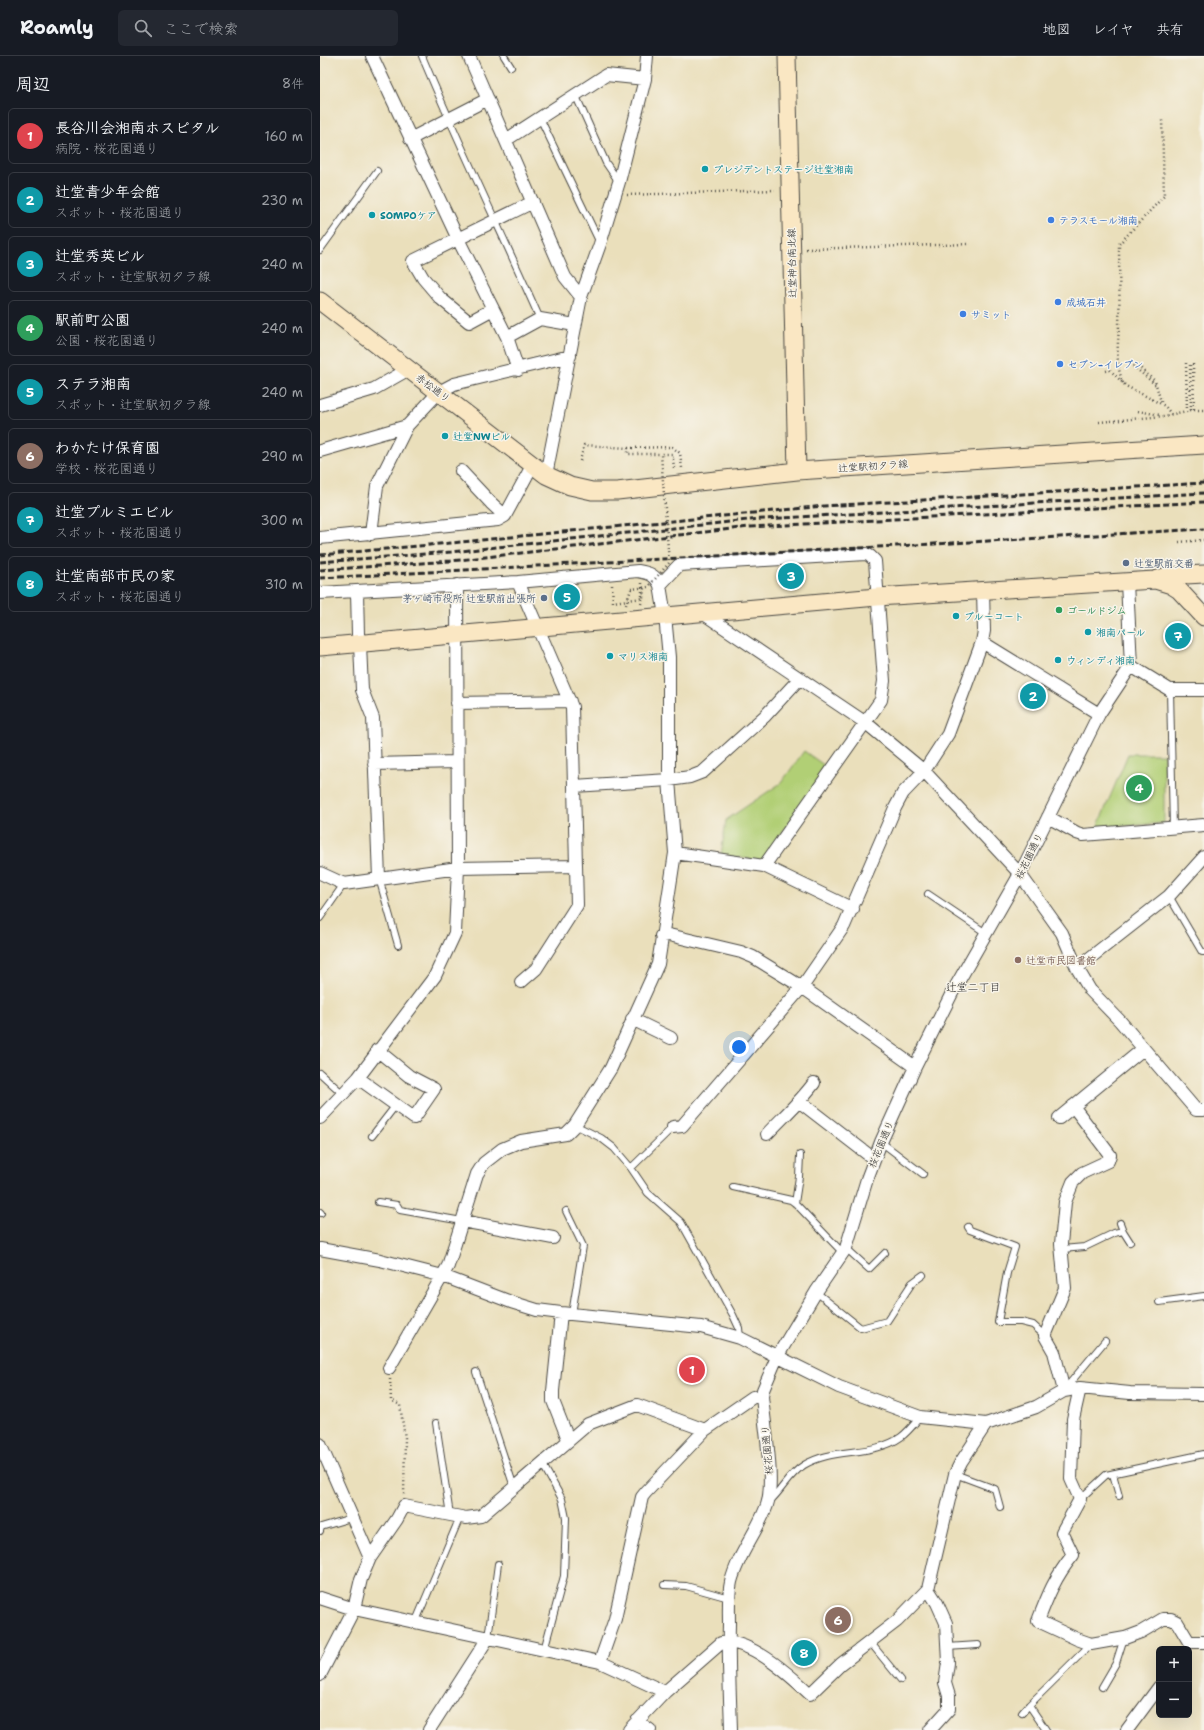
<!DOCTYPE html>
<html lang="ja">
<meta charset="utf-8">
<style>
body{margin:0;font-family:"Shantell Sans","Klee One",sans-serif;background:#242831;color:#f1f3f6}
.controls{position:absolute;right:12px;bottom:12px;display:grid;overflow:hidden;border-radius:6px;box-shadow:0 4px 16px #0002}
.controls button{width:36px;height:36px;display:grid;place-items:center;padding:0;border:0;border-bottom:1px solid #363941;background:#171b24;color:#f1f3f6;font:20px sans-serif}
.you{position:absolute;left:419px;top:991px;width:14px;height:14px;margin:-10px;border:3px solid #fff;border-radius:50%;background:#1a73e8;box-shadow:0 0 0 6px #1a73e833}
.badge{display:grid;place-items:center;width:26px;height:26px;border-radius:50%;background:#d1495b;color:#fff;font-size:13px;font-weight:700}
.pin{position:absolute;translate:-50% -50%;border:2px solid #fff;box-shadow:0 1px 4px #0006}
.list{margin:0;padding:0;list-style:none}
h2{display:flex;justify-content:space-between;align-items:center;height:52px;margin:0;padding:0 16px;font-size:17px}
h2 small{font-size:13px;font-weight:400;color:#9ea1a6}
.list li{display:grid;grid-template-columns:26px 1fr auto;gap:12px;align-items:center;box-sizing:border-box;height:56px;margin:0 8px 8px;padding:0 8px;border:1px solid #363941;border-radius:6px}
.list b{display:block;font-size:15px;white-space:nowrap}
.list p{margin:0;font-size:13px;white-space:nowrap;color:#9ea1a6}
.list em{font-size:13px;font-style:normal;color:#9ea1a6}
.icon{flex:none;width:22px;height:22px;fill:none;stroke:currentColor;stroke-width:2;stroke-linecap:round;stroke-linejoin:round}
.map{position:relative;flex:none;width:884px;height:1674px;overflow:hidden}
header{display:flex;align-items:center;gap:24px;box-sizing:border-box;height:56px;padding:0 20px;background:#171b24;border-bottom:1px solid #363941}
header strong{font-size:19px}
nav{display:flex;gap:22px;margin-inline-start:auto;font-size:14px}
.search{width:280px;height:36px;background:#242831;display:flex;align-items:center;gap:10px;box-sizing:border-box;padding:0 14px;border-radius:6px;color:#9ea1a6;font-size:15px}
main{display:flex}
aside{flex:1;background:#171b24}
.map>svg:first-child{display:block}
.green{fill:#b1cf75;stroke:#6e7d50}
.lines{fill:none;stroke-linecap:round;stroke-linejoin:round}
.lane-casing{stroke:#484641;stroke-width:8}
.street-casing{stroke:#484641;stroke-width:14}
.secondary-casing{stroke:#484641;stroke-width:19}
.path{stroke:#484641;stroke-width:2.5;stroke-dasharray:1 3;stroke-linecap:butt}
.lane{stroke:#fff;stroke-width:6}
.street{stroke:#fff;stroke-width:12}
.secondary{stroke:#fae7c3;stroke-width:17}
.rail{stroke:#2b2b2b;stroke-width:3;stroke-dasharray:6 3;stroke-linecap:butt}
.path-bridge{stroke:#484641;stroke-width:2.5;stroke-dasharray:1 3;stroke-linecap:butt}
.culture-dot{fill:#0f9aa8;stroke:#f7f3e8;stroke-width:1.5}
.shop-dot{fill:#3f7fe0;stroke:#f7f3e8;stroke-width:1.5}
.service-dot{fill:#5c6f8a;stroke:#f7f3e8;stroke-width:1.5}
.leisure-dot{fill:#2e9e5b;stroke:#f7f3e8;stroke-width:1.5}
.education-dot{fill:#8d6e63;stroke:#f7f3e8;stroke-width:1.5}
.labels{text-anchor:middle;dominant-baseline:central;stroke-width:3;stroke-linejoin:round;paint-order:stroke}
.culture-label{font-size:10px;font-weight:bold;fill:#0d838f;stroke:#f7f3e8;text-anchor:start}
.shop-label{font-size:10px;font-weight:bold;fill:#366cbe;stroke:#f7f3e8;text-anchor:start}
.street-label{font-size:10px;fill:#2b2b2b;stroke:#f7f3e8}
.service-label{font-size:10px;font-weight:bold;fill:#4e5e75;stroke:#f7f3e8;text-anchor:start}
.leisure-label{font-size:10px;font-weight:bold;fill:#27864d;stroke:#f7f3e8;text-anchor:start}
.education-label{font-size:10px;font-weight:bold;fill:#785e54;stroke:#f7f3e8;text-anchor:start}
.neighbourhood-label{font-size:11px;fill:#2b2b2b;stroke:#f7f3e8}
</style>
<header>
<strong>Roamly</strong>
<div class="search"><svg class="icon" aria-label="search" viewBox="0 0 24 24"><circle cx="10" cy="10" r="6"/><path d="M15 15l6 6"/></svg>ここで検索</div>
<nav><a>地図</a><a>レイヤ</a><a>共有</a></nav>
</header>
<main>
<aside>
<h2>周辺<small>8件</small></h2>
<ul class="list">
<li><span class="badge" style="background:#e0444e">1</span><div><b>長谷川会湘南ホスピタル</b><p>病院 · 桜花園通り</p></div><em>160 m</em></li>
<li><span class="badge" style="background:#0f9aa8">2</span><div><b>辻堂青少年会館</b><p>スポット · 桜花園通り</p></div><em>230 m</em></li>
<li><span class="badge" style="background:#0f9aa8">3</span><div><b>辻堂秀英ビル</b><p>スポット · 辻堂駅初タラ線</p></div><em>240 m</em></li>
<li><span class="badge" style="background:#2e9e5b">4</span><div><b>駅前町公園</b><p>公園 · 桜花園通り</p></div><em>240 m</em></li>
<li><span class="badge" style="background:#0f9aa8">5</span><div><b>ステラ湘南</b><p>スポット · 辻堂駅初タラ線</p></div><em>240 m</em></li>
<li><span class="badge" style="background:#8d6e63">6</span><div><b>わかたけ保育園</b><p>学校 · 桜花園通り</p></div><em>290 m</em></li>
<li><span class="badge" style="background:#0f9aa8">7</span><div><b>辻堂プルミエビル</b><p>スポット · 桜花園通り</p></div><em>300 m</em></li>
<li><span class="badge" style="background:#0f9aa8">8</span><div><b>辻堂南部市民の家</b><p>スポット · 桜花園通り</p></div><em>310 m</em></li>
</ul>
</aside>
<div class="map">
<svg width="884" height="1674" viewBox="0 0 884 1674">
<rect width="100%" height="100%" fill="#f7f3e8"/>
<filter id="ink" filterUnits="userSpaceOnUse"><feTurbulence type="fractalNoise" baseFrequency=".025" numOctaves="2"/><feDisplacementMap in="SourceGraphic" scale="8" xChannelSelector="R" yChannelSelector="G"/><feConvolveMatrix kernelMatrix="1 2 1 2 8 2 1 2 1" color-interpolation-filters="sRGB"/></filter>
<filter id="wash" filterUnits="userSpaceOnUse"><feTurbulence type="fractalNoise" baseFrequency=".012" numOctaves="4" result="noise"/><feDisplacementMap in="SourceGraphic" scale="16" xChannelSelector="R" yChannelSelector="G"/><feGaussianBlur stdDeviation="0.9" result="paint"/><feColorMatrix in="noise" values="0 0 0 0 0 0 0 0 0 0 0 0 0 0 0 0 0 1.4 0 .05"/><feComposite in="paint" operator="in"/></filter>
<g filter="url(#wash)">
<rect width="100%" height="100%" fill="#eadfbb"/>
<path class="green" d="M 484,695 L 508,712 L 442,805 L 401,799 L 406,764 L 461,727 Z
M 808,698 L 844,698 L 844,767 L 777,772 Z"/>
</g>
<g filter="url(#ink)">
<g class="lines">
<defs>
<path id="lane" d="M 102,0 C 139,89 181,175 220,263
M 184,0 L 191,11
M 255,38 L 286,107 L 299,126
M 220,62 L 280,187
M 0,194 L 57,115
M 850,634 L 853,772
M 59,822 L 78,889
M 608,838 L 666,877
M 849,840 L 882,896 L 884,896
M 0,862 L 24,828
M 0,1017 L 23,1038
M 255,1069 L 281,1082 L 294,1092 L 311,1112 L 328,1137 L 361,1166 L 413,1259 L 419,1272 L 420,1282
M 52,1080 L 76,1049
M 561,1086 L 603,1118
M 311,1112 L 353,1071
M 413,1131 L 471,1144 L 475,1147 L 523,1197
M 58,1146 L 77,1149 L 80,1154 L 142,1165
M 475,1147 L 479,1121 L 480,1099
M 246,1155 L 263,1190 L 252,1258
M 0,1156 L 1,1157
M 648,1171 L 650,1174 L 695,1191 L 687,1217 L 678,1266 L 701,1266 L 713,1269 L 725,1280
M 803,1175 L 810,1186
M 526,1192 L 549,1213 L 565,1197
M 742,1193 L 765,1191 L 794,1177 L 803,1175 L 800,1167
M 496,1236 L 541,1272 L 567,1265 L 592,1227 L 603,1219
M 839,1246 L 884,1240
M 156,1316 L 194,1431
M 745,1333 L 785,1285
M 116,1367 L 130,1459
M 222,1407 L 242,1443 L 246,1462 L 244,1520 L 224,1594
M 635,1418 L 675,1433 L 680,1451
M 793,1418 L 799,1440
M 760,1443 L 786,1419 L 884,1398
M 450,1445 C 462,1434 469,1418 484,1409 C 513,1391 553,1401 581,1381 C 588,1376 595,1367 600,1361
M 0,1475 L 1,1471 L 31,1462
M 344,1529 L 366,1530 L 409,1542
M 96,1565 L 140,1461
M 168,1582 L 178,1508
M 550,1586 L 581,1624
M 627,1591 L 658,1589
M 782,1631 L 796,1607 L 804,1582
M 702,1657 L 709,1649
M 726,1674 L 709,1649 L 771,1588"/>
<path id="street" d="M 52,0 L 138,183 L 187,281 L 220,263 L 255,269
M 149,0 L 245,221 L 261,241
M 90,83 L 168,43
M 186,84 L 286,19 L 325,23
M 173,253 L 149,266 L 120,242 L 103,222 L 93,205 L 213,146
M 187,281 L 198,314
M 0,349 L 54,333 L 89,313
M 0,395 L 87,370
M 141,415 L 171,447 L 185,460
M 226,419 L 261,241 L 280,188 L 299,126 L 325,23 L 327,0
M 51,478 L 57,430 L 87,370 L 119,336 L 134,328 L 250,300
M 0,482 L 178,464 L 185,460 L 213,408
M 198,526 L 252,651 L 257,849 L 216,913 L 201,926
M 37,536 L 38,578 L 40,588 L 42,634 L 53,662 L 59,822
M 0,537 L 198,526 L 318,515 C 330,517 335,519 340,529
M 381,556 L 546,667 L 604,715 L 700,818 L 742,877 L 757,912 L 770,934 L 800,965 L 876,1054 L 884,1054
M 662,586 L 779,658
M 811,610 L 850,634 L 884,634
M 137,647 L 250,645
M 54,708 L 137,706
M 254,730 L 349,724 L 370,721 L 383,716 L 445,660 L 480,622
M 728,761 L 757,777 L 763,779 L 884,769
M 355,797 L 444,810 L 533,853
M 0,817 L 24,828 L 138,812 L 256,810
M 341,880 L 349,879 L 421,896 L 433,901 L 482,931 L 595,1011
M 757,912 L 849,840 L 884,801
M 312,963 L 351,982
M 38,1022 L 94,1062 L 114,1033 L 89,1020 L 57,994
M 480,1046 L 554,1103
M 0,1062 L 38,1022 L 115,920 L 135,877 L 138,812 L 137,529
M 739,1062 L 823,993
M 353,1071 L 362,1070 L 482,931 L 524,870 L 575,752 L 583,737 L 604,715 L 628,678 L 662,586 L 664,575 L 663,534
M 447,1078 C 463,1061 480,1046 494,1027
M 142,1165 L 233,1182
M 0,1193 L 60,1204 L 123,1220 L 191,1246 L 217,1254 L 241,1257 L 381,1271 L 420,1282 L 519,1331 L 600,1361 L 666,1368 L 716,1351 L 744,1335 L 760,1332 L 810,1337 L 884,1338
M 241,1257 L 233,1335 L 233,1345 L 248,1383
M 69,1312 L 128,1210 L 157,1118 L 164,1107 L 182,1093 L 201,1085 L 246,1078 L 255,1069 L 291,1012 L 338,908 L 355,797 L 349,724 L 349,601 L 345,560 L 340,529 L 359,509 L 546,498 L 550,500 L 555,505 L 564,625 L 561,644 L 444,810
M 760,1332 L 753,1363 L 751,1423 L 760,1443 L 742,1476 L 753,1499 C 735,1521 728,1539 718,1565 L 757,1583 L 771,1588 L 805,1582 L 821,1576 L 843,1563 L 851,1563 L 857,1566 L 869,1586 L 884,1586
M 744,1335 L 734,1296 L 725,1280 L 745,1232 L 741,1188 L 745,1146 L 753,1126 L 762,1117 L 788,1105 L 790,1099 L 753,1050
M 0,1388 L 50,1502
M 608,1533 L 617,1547 L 626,1567 L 628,1607 L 625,1627 L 629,1640 L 629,1653 L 610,1674
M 0,1542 L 34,1553 L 280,1606 L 345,1636
M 280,1606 L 295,1563 L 322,1441 L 326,1436 L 385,1374 L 433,1341 L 442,1340
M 0,1619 L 34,1553 L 41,1523 L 50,1502 L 77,1463 L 84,1450 L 146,1462 L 161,1460 L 268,1368 L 317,1349 L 385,1374
M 317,1665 L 330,1674
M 109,1674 L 168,1582
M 309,1674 L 345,1636 L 401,1587 C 428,1581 471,1620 490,1638 L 521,1608 L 577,1565 L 608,1533 L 635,1418 L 641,1406 L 666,1368
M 411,1674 C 410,1639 408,1603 409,1568 C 409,1554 408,1539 411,1526 C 418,1498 438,1475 447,1449 C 455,1425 444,1367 442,1340 L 443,1334 L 457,1301 L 496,1236 L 526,1192 L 547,1123 L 561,1086 L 595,1011 L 633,935 L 700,818 L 779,658 L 811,610 L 807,526
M 807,1674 L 839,1631"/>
<path id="secondary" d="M 467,0 L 477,415
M 0,245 L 226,419 L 250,430 L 272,435 L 297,435 L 477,415 L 884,389
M 835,524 L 851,529 L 859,534 L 884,561
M 0,591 L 557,541 L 835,524 L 847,520 L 884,518"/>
</defs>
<use href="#lane" class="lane-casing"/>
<use href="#street" class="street-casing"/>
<use href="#secondary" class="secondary-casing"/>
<path class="path" d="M 307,139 L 455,134
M 486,193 L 650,188
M 815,307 L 835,325 L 842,349
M 866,307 L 867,355
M 873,308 L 874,354
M 870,309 L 871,354
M 813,310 L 837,330
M 786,315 L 790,314 L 806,330 L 845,350 L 851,358
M 803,327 C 795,306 798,291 799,269 C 800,242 799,215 799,188 L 844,140 L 842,62
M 818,355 L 840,359
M 779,366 L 844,360 L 871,354 L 884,354
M 308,392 L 352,391 L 360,397 L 362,412
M 353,403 L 354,412
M 260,405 L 264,389 L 308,392 L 308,398 L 341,398
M 859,486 L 884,484
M 321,548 L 322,544 L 322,527
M 306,549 L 311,533
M 70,1323 L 71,1344 L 80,1349 L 85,1382 L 84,1439"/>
<use href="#lane" class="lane"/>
<use href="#street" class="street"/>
<use href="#secondary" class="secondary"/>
<path class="rail" d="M 0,499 L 131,487 L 504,450 L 884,427
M 0,506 L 131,496 L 428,464 L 884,437
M 0,514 L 131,505 L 429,471 L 884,446
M 0,522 L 884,473"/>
<path class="path-bridge" d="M 292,529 L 293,546 L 323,542 L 324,532
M 311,533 L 328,531 L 349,507 L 341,398 L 352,398 L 353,403"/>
</g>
</g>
<g class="culture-dot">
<circle cx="385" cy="113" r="4"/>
<circle cx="52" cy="159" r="4"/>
<circle cx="125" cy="380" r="4"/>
<circle cx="636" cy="560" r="4"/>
<circle cx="768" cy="576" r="4"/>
<circle cx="290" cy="600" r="4"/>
<circle cx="738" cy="604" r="4"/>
</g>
<g class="shop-dot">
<circle cx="731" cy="164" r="4"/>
<circle cx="738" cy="246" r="4"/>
<circle cx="643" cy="258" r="4"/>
<circle cx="740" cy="308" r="4"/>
</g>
<g class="service-dot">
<circle cx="806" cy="507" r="4"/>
<circle cx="224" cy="542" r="4"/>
</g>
<circle class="leisure-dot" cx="739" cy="554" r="4"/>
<circle class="education-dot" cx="698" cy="904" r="4"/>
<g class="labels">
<g class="culture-label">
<text x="393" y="113">プレジデントステージ辻堂湘南</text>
<text x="60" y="159">SOMPOケア</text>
<text x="133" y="380">辻堂NWビル</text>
<text x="644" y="560">ブルーコート</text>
<text x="776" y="576">湘南パール</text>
<text x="298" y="600">マリス湘南</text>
<text x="746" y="604">ウィンディ湘南</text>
</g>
<g class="shop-label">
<text x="739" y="164">テラスモール湘南</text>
<text x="746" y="246">成城石井</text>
<text x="651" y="258">サミット</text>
<text x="748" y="308">セブン-イレブン</text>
</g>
<g class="street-label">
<text transform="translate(472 207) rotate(-91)">辻堂神台南北線</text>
<text transform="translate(113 332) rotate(37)">赤松通り</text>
<text transform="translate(553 410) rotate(-4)">辻堂駅初タラ線</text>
<text transform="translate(709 800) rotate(-64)">桜花園通り</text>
<text transform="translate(561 1088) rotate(-67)">桜花園通り</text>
<text transform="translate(447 1394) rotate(-95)">桜花園通り</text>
</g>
<g class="service-label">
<text x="814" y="507">辻堂駅前交番</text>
<text x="216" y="542" text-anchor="end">茅ヶ崎市役所 辻堂駅前出張所</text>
</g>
<g class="leisure-label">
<text x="747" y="554">ゴールドジム</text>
</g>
<g class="education-label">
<text x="706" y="904">辻堂市民図書館</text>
</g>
<g class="neighbourhood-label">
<text x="653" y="931">辻堂二丁目</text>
</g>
</g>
</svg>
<div class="controls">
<button>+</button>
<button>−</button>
</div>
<div class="you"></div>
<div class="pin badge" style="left:372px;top:1314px;background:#e0444e">1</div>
<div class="pin badge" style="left:713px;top:640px;background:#0f9aa8">2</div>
<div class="pin badge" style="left:471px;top:520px;background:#0f9aa8">3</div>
<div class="pin badge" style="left:819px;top:732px;background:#2e9e5b">4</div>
<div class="pin badge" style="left:247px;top:541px;background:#0f9aa8">5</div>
<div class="pin badge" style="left:518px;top:1564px;background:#8d6e63">6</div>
<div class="pin badge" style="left:858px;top:580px;background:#0f9aa8">7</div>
<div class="pin badge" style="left:484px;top:1597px;background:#0f9aa8">8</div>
</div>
</main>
